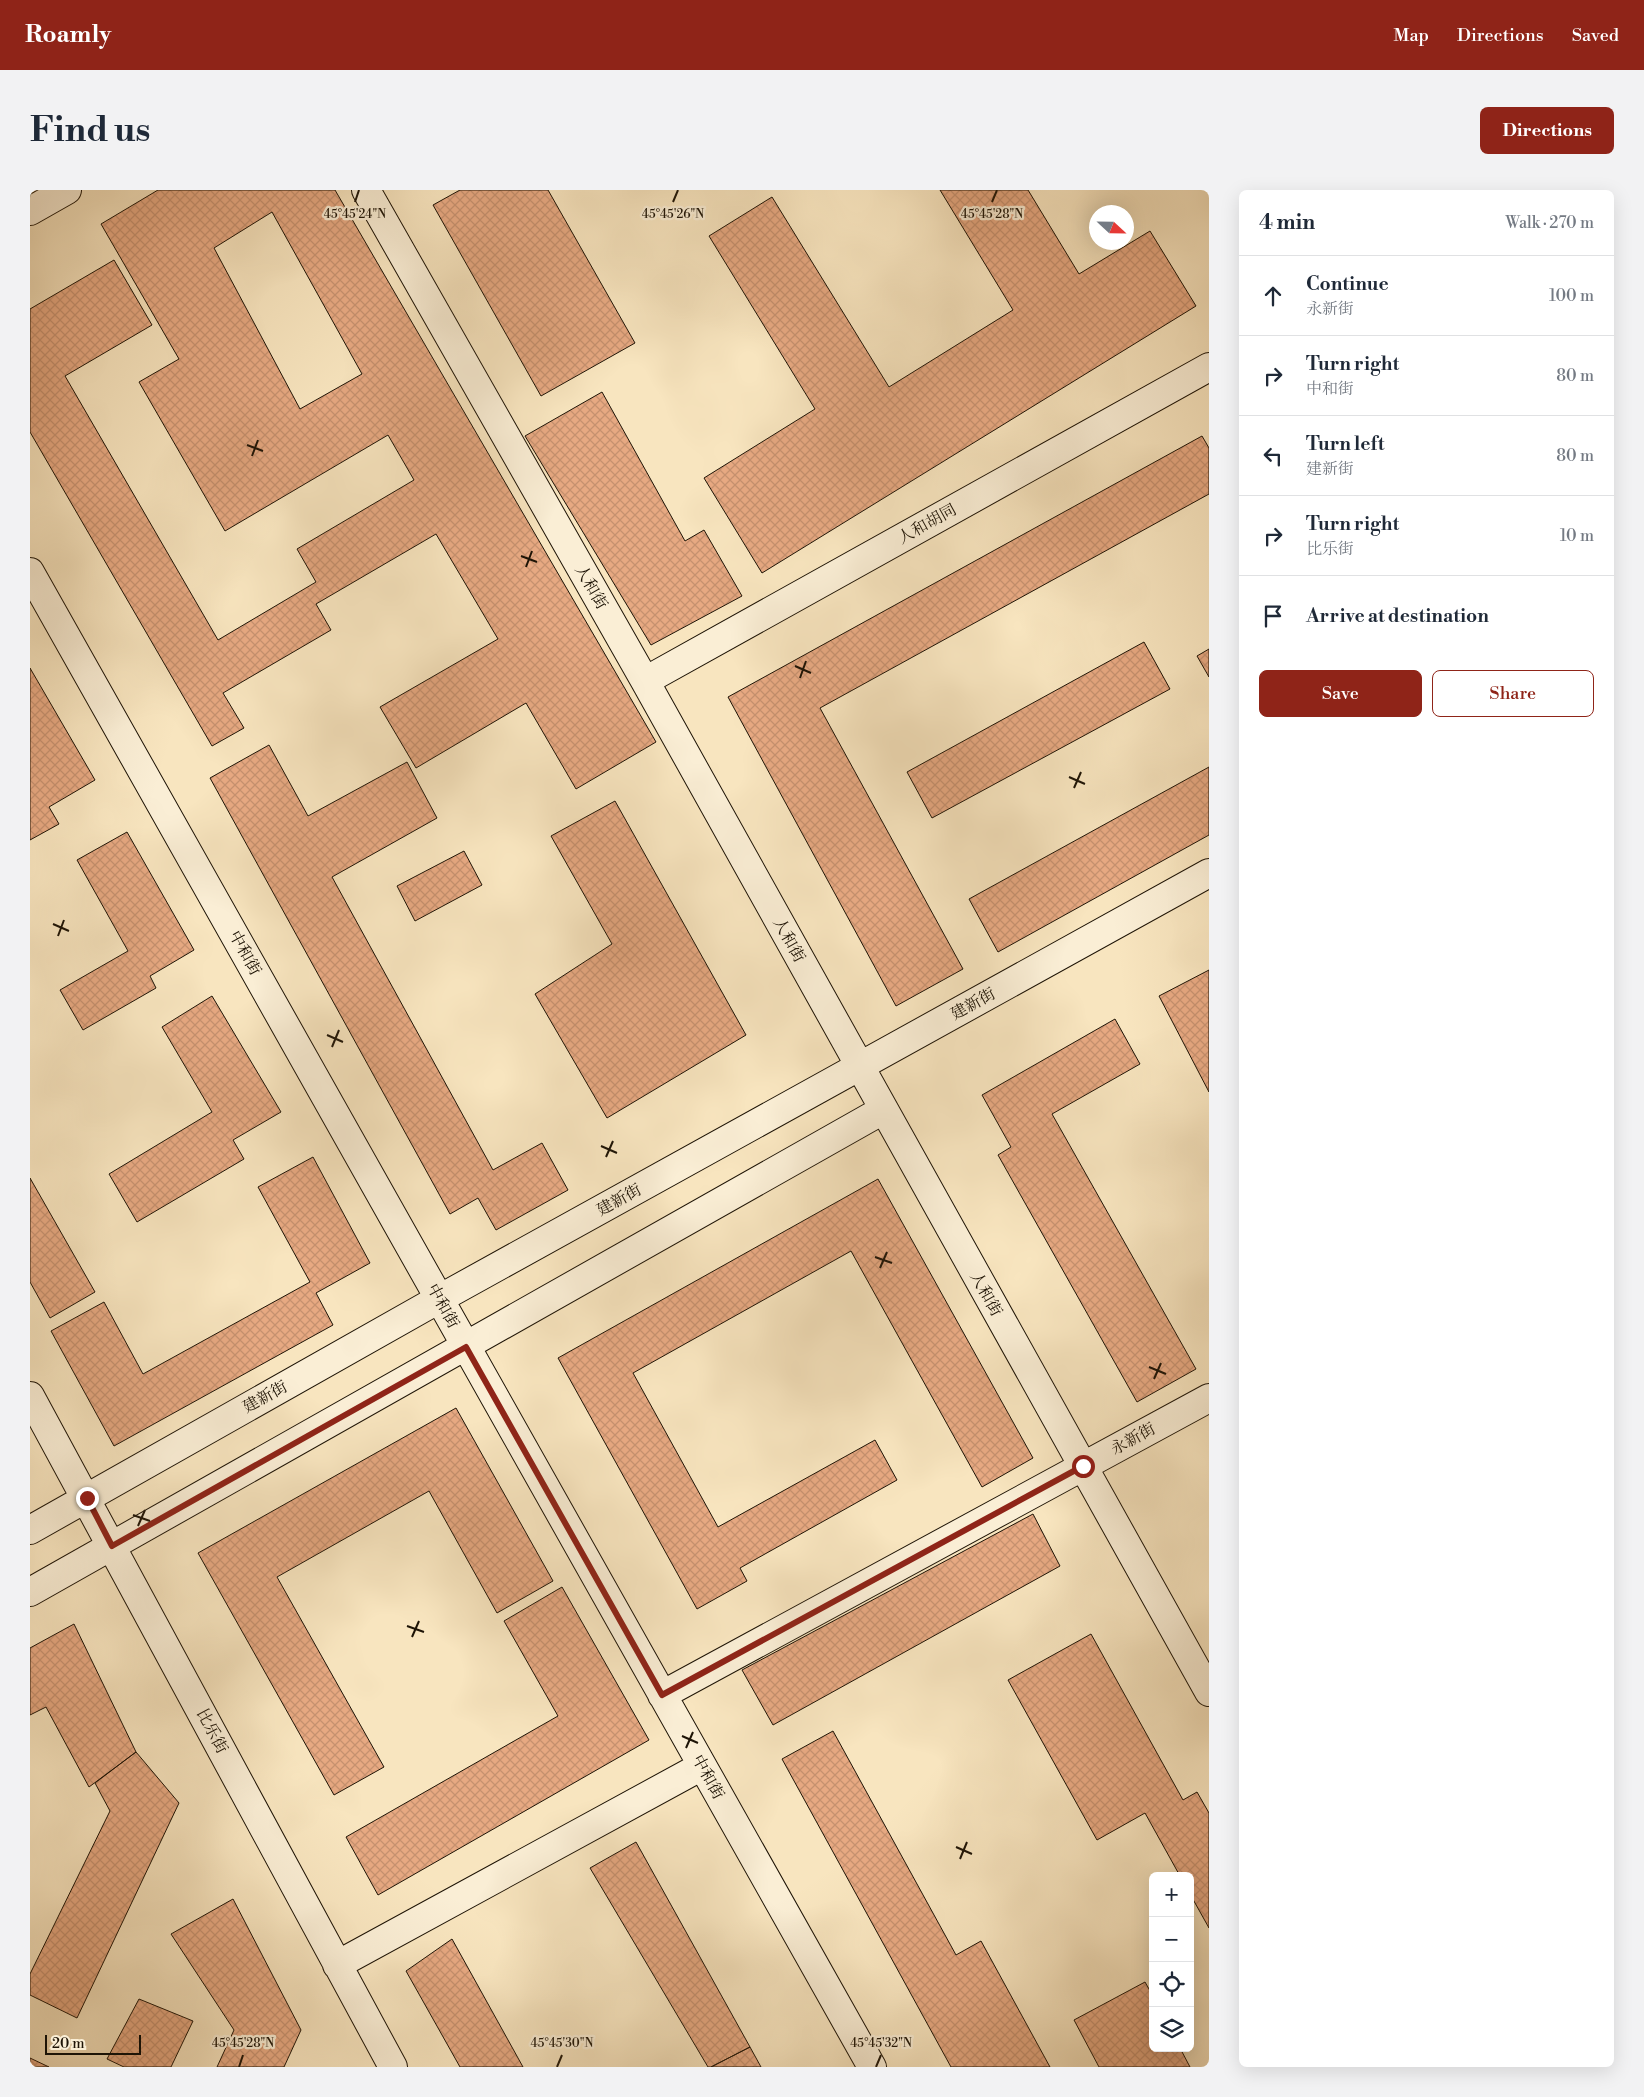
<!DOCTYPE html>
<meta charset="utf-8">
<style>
body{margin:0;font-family:"Libre Bodoni","Noto Serif SC",serif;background:#f2f2f3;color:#1f2937}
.controls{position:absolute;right:15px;bottom:15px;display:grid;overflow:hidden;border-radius:8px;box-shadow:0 5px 20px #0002}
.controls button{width:45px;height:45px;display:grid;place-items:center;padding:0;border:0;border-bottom:1px solid #e0e1e3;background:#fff;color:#1f2937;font:25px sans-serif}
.compass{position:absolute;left:1059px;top:15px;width:45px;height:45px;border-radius:50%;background:#fff;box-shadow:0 5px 20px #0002;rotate:112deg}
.scale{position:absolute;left:15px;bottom:12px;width:96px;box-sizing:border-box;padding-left:5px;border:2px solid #1e1406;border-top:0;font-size:14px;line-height:18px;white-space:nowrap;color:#1e1406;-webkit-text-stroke:4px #faeed5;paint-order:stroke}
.stop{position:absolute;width:15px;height:15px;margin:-11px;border:4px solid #8f2418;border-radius:50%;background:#fff}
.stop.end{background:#8f2418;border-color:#fff;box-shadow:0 1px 5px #0008}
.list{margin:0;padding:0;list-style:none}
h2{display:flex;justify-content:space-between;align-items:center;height:65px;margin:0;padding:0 20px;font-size:21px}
h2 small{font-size:16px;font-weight:400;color:#747a83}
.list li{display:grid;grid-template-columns:32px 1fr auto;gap:15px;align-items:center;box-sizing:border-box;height:80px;padding:0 20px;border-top:1px solid #e0e1e3}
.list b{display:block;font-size:19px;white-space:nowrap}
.list p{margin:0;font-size:16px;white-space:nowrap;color:#747a83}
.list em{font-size:16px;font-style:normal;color:#747a83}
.actions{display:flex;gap:10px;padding:15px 20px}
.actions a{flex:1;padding:11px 0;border:1px solid #8f2418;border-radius:8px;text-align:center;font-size:18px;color:#8f2418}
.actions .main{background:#8f2418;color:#fff}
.icon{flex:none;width:28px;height:28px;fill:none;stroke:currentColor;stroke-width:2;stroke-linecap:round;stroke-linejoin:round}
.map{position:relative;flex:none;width:1179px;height:1877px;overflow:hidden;border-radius:8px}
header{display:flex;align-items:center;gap:30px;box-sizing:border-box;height:70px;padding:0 25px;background:#8f2418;color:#fff}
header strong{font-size:24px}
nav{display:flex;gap:28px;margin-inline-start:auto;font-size:18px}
.intro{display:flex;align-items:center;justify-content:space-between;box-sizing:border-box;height:120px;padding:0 30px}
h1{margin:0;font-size:35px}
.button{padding:12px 22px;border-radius:8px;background:#8f2418;color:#fff;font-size:18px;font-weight:700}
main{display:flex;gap:30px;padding:0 30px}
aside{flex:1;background:#fff;border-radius:8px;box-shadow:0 5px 20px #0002}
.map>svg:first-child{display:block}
.building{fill:url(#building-cross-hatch);stroke:#1e1406;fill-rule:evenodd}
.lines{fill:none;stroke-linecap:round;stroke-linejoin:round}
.secondary-casing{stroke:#1e1406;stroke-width:30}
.secondary{stroke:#faeed5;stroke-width:28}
.route{stroke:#8f2418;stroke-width:6}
.ticks{fill:none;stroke:#1e1406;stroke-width:2}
.labels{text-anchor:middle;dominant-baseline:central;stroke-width:4.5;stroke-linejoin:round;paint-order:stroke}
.street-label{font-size:16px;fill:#1e1406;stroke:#faeed5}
.ticks-label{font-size:12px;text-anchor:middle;fill:#1e1406;stroke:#faeed5;stroke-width:4.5;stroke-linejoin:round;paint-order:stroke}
</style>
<header>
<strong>Roamly</strong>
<nav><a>Map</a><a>Directions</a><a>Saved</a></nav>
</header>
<div class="intro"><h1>Find us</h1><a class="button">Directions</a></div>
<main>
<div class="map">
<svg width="1179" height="1877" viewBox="0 0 1179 1877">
<defs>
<pattern id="building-cross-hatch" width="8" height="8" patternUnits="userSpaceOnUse" patternTransform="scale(1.25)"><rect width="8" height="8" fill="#e7a982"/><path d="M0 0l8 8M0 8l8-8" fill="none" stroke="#c6916f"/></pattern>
</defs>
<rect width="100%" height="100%" fill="#f8e5bf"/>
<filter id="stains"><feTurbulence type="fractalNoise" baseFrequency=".004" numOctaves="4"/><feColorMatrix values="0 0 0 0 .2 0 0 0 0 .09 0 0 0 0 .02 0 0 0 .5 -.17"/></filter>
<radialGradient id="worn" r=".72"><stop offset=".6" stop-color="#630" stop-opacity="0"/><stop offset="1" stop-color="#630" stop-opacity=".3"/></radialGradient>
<path class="building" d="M 128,0 L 305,0 L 626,552 L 546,599 L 496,513 L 386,578 L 350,517 L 468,449 L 406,344 L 286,414 L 301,440 L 193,503 L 214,538 L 182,556 L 0,242 L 0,119 L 84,70 L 122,135 L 35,186 L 188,450 L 286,392 L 267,359 L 384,290 L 358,245 L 195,341 L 109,192 L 149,169 L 71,34 ZM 242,22 L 332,184 L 270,219 L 184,58 Z
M 430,0 L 518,0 L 605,153 L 511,206 L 403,15 Z
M 910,0 L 998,0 L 1049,84 L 1120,41 L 1166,116 L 732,383 L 674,288 L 785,219 L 679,46 L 742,7 L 859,197 L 983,120 Z
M 572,202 L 655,351 L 674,340 L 712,406 L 621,455 L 495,246 Z
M 1172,246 L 1179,258 L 1179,304 L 790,518 L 933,779 L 866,816 L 698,507 Z
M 1114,452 L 1140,499 L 902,628 L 877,582 Z
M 1179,459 L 1179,487 L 1167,466 Z
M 0,478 L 65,590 L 19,617 L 29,634 L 0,650 Z
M 239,555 L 278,626 L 377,572 L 407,628 L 302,687 L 463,980 L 512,953 L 538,1000 L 466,1040 L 448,1008 L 420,1024 L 180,588 Z
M 1179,577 L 1179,645 L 968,762 L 939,709 Z
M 585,611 L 716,845 L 577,928 L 505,804 L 582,754 L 521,646 Z
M 97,642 L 164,760 L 120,786 L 126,798 L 53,840 L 30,800 L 98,761 L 47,670 Z
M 434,661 L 452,695 L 385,731 L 367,696 Z
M 1179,780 L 1179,902 L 1129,806 Z
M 182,806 L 251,922 L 203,950 L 214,969 L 107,1032 L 79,984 L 182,922 L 132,837 Z
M 1085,829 L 1110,874 L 1022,924 L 1166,1179 L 1107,1212 L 968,965 L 981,957 L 952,905 Z
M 283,967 L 340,1073 L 286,1103 L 303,1135 L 84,1256 L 21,1141 L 74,1112 L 113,1184 L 280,1092 L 228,997 Z
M 0,988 L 65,1102 L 20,1128 L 0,1092 Z
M 848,989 L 1003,1268 L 952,1297 L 821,1061 L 603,1183 L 688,1337 L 845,1250 L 867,1290 L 710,1378 L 717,1391 L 667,1419 L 528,1168 Z
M 426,1218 L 523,1391 L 467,1423 L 399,1301 L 247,1387 L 354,1577 L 304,1605 L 168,1363 Z
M 1003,1324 L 1030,1376 L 743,1535 L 712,1480 Z
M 532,1397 L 619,1550 L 348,1705 L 316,1647 L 528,1526 L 474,1431 Z
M 44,1434 L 106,1562 L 59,1597 L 16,1517 L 0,1525 L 0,1458 Z
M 1061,1444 L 1153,1610 L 1167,1602 L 1179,1623 L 1179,1738 L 1160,1704 L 1160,1686 L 1150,1686 L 1115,1623 L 1067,1650 L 978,1490 Z
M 803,1541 L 926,1765 L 951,1751 L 1020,1877 L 921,1877 L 752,1569 Z
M 106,1562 L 149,1613 L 47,1828 L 0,1805 L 0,1784 L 80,1621 L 65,1593 Z
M 606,1652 L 720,1857 L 681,1877 L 678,1877 L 560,1678 Z
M 203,1709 L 271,1840 L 254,1877 L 187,1877 L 204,1840 L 141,1744 Z
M 422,1749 L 493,1877 L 430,1877 L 376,1781 Z
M 1115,1792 L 1123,1806 L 1123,1858 L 1150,1858 L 1160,1877 L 1069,1877 L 1044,1830 Z
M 109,1809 L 163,1831 L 141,1877 L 94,1877 L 77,1869 Z
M 720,1857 L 731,1877 L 681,1877 Z
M 0,1868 L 19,1877 L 0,1877 Z"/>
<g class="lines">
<defs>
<path id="secondary" d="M 336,0 L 615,491 L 1179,1502
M 0,21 L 37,0
M 0,382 L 842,1877
M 615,491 L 1179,177
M 0,1206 L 363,1877
M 0,1340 L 409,1109 L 1179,683
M 0,1402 L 853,920
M 632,1505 L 1179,1208
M 307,1775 L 672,1576"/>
</defs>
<use href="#secondary" class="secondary-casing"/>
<use href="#secondary" class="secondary"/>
</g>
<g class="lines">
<path class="route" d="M 57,1308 L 82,1356 L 436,1157 L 632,1505 L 1053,1276"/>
</g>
<path class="ticks" d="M 325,12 L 329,0M 643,12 L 648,0M 962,12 L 967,0M 217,255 L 233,261M 222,266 L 228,250M 491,366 L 507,372M 496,377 L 502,361M 765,476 L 781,483M 770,488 L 776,471M 1039,587 L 1055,594M 1044,598 L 1051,582M 23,734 L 39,741M 28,746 L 34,730M 297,845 L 313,852M 302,857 L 309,840M 571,956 L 587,963M 576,967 L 583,951M 845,1067 L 862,1073M 850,1078 L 857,1062M 1119,1177 L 1136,1184M 1124,1189 L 1131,1173M 103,1325 L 120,1331M 108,1336 L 115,1320M 377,1436 L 394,1442M 382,1447 L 389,1431M 652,1546 L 668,1553M 656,1558 L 663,1542M 926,1657 L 942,1664M 930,1669 L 937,1652M 209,1877 L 213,1865M 527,1877 L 532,1865M 846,1877 L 851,1865"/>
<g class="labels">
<g class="street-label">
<text transform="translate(897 334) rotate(-29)">人和胡同</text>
<text transform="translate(561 397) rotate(60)">人和街</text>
<text transform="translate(759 750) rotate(61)">人和街</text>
<text transform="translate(215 763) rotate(61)">中和街</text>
<text transform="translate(943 814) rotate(-29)">建新街</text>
<text transform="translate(589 1010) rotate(-29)">建新街</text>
<text transform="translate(956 1104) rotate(61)">人和街</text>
<text transform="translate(413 1116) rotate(61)">中和街</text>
<text transform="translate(235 1207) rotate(-29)">建新街</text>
<text transform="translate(1103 1249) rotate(-29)">永新街</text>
<text transform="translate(182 1541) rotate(62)">比乐街</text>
<text transform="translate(678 1587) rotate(61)">中和街</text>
</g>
</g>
<g class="ticks-label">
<text x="325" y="28">45°45'24"N</text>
<text x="643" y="28">45°45'26"N</text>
<text x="962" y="28">45°45'28"N</text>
<text x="213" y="1857">45°45'28"N</text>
<text x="532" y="1857">45°45'30"N</text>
<text x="851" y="1857">45°45'32"N</text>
</g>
<rect width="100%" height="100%" filter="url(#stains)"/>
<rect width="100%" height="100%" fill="url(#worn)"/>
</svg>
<div class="controls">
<button>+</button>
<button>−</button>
<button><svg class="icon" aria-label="locate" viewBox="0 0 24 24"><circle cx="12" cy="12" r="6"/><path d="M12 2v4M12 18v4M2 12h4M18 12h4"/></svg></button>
<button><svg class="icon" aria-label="layers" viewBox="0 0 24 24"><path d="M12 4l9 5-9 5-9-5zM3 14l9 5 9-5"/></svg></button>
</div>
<svg class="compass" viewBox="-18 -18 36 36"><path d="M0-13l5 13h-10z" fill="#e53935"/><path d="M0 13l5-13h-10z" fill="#747a83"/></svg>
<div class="scale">20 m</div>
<div class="stop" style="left:1053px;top:1276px"></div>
<div class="stop end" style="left:57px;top:1308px"></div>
</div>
<aside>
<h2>4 min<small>Walk · 270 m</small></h2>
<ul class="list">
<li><svg class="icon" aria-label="ahead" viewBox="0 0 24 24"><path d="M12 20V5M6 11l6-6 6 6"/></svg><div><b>Continue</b><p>永新街</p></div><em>100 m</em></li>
<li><svg class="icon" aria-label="right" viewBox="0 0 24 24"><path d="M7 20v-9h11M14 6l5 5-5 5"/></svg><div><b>Turn right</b><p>中和街</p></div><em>80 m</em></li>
<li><svg class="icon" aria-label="left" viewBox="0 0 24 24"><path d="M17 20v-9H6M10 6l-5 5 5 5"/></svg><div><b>Turn left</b><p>建新街</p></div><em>80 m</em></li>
<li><svg class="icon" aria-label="right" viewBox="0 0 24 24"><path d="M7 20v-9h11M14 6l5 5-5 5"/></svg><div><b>Turn right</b><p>比乐街</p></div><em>10 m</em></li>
<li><svg class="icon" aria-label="arrive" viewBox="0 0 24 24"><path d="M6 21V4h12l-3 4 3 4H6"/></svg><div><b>Arrive at destination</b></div></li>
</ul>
<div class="actions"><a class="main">Save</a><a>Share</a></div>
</aside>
</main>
